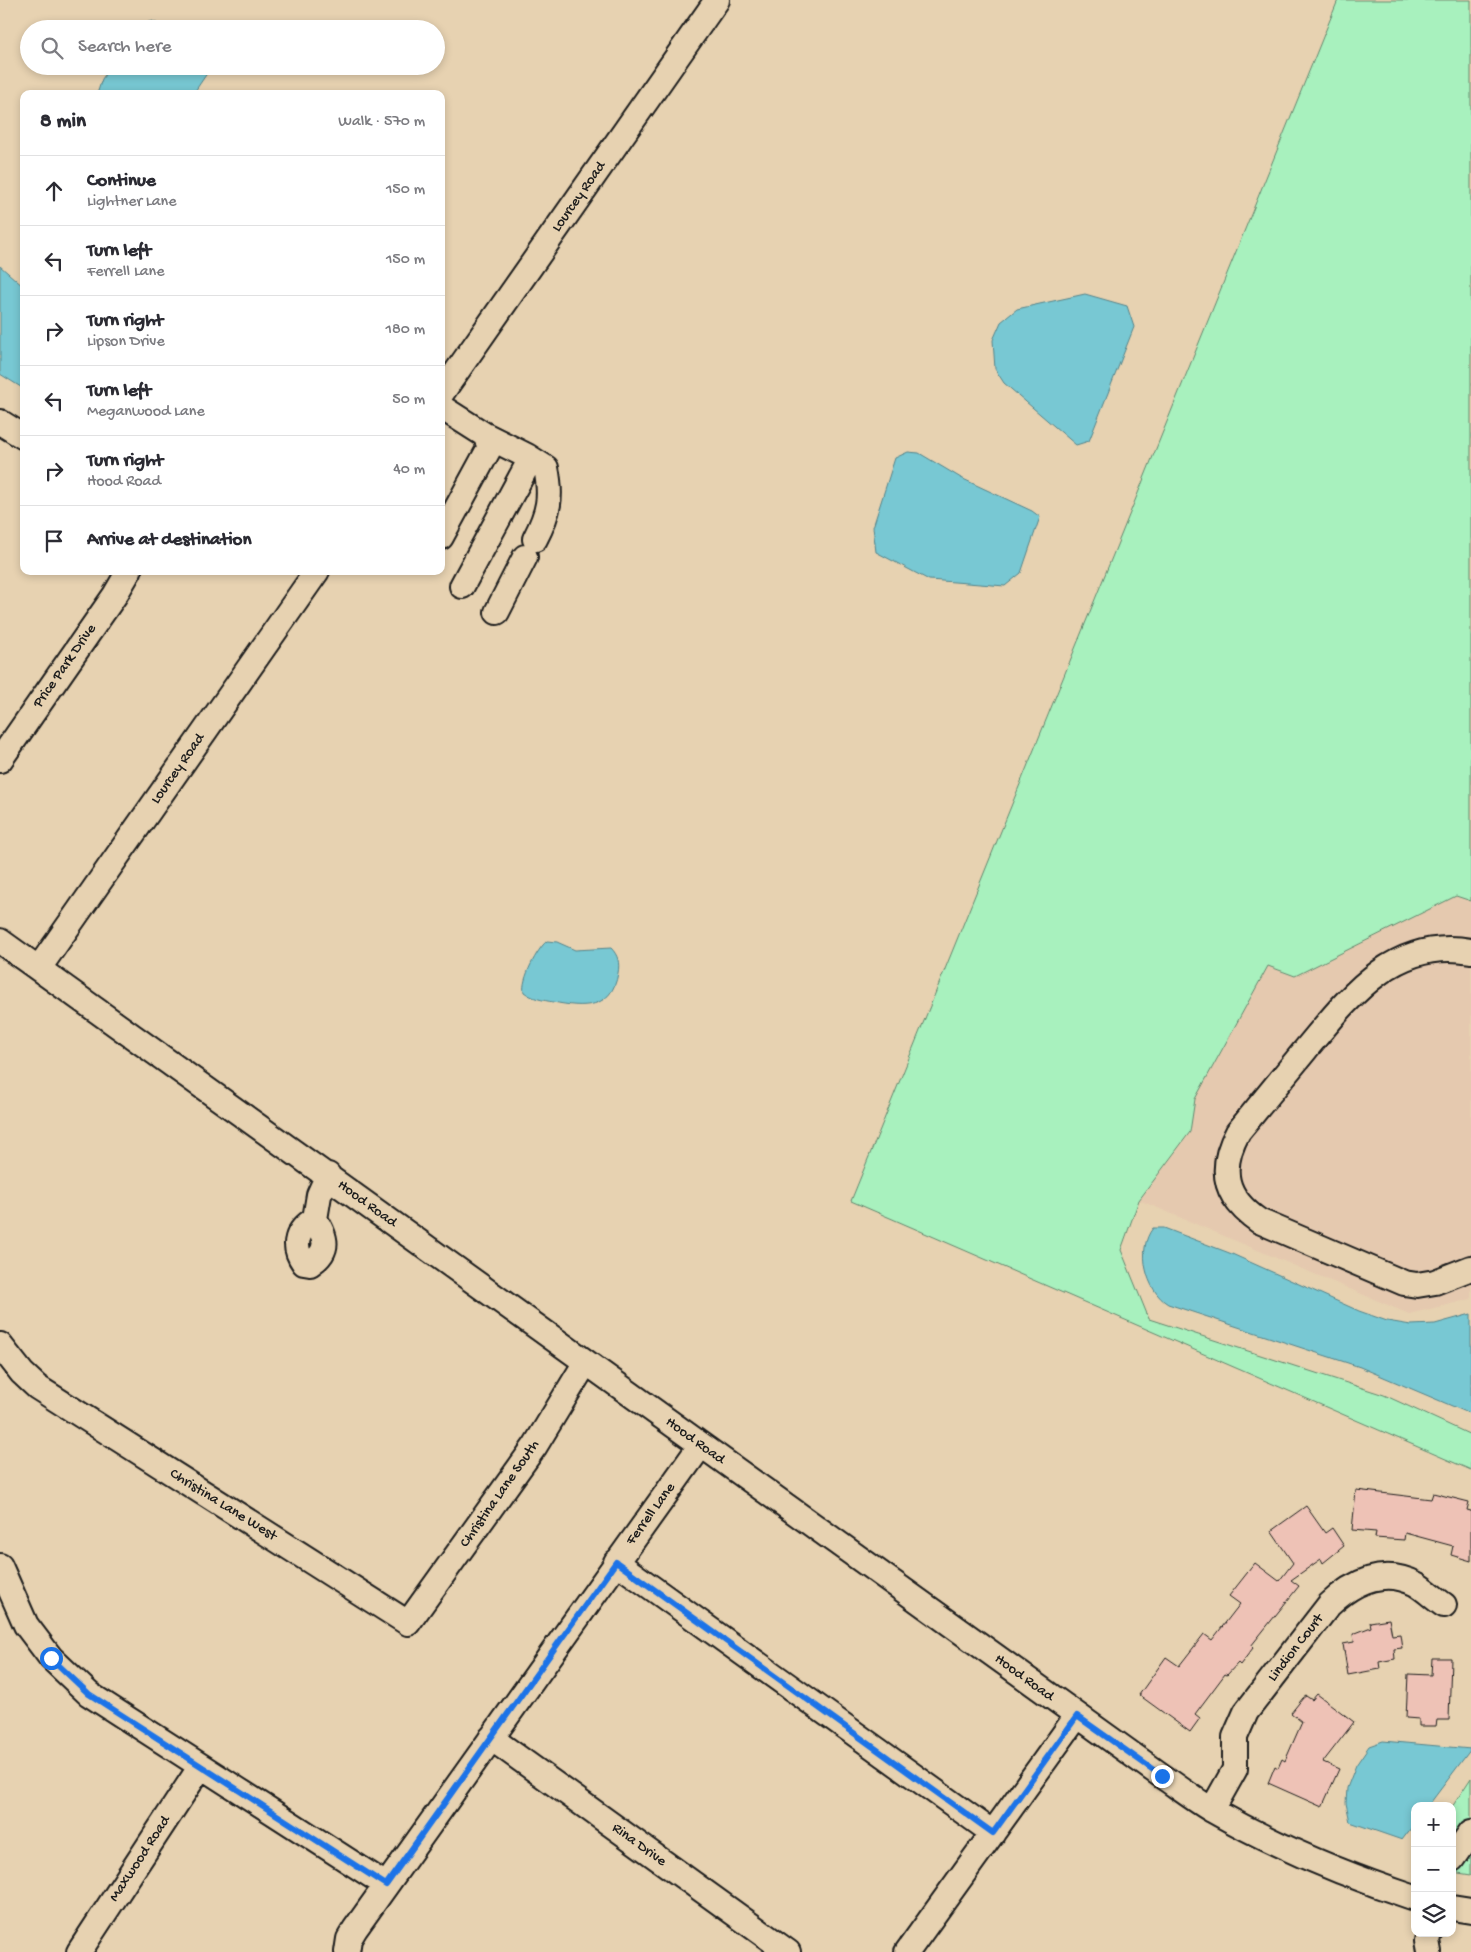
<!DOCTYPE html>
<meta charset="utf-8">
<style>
body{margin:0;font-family:"Gochi Hand",sans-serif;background:#f7f7f7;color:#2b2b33}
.controls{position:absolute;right:15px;bottom:15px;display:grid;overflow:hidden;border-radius:10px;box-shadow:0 2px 8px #0003}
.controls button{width:45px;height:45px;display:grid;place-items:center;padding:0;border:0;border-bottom:1px solid #e1e1e2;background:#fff;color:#2b2b33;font:25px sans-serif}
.stop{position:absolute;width:15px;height:15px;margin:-11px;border:4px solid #1a73e8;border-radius:50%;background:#fff}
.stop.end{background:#1a73e8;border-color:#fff;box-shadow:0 1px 5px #0008}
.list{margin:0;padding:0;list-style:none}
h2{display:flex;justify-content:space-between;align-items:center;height:65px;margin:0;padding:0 20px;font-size:21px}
h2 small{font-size:16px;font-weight:400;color:#7c7c81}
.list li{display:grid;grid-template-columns:32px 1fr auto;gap:15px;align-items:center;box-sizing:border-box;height:70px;padding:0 20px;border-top:1px solid #e1e1e2}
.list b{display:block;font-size:19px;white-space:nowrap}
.list p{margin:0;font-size:16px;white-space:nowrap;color:#7c7c81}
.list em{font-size:16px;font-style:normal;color:#7c7c81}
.icon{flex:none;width:28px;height:28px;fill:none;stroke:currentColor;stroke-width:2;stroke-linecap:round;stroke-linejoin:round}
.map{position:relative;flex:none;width:1471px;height:1952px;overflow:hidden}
.search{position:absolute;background:#fff;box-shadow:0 2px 8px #0003;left:20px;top:20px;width:425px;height:55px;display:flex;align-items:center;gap:12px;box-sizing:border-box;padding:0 18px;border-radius:28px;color:#7c7c81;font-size:19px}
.panel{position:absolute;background:#fff;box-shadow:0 2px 8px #0003;left:20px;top:90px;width:425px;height:485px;border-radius:10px}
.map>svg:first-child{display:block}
.built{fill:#e5c9af}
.green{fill:#a8f1be;stroke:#62866d}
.water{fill:#78c8d3;stroke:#53838a}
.building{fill:#eec2b6;stroke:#1c1c1c}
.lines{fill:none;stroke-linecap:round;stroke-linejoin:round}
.minor-casing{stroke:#1c1c1c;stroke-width:28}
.minor{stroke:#e7d2b1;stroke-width:24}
.route{stroke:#1a73e8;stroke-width:6}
.labels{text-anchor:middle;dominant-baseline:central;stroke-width:4.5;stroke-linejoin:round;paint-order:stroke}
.street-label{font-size:15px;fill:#1c1c1c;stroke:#e7d2b1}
</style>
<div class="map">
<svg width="1471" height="1952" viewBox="0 0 1471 1952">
<rect width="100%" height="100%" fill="#e7d2b1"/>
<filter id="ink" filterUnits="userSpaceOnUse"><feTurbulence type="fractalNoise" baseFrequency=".02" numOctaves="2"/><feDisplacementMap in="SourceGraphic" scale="10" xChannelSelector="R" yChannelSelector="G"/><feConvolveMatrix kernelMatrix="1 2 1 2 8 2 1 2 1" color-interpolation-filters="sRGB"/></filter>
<g filter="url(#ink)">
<path class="built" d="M 1456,895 L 1471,901 L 1471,1299 L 1409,1314 L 1139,1200 L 1190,1132 L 1195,1099 L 1268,965 L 1295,976 Z"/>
<path class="green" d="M 1338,0 L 1471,0 L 1471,901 L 1456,896 L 1295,976 L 1268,966 L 1195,1099 L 1190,1132 L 1139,1200 L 1121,1250 L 1149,1319 L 1384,1395 L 1471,1435 L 1471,1470 L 851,1201 Z
M 1471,1778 L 1471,1875 L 1452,1872 L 1452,1807 Z"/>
<path class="water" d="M 152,21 L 169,29 L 139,29 L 143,24 Z
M 111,66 L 212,66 L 193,94 L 97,94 L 102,79 Z
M 0,266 L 24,287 L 24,389 L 0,374 Z
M 1085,294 L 1127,306 L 1134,327 L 1089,441 L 1076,445 L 1004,383 L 995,369 L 993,340 L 1001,322 L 1017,309 Z
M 908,452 L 919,453 L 961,478 L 1032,511 L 1040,517 L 1021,573 L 1005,586 L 929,580 L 876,552 L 873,527 L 895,458 Z
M 547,941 L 557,942 L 575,950 L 611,948 C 618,955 620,963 618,973 C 612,1010 583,1008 553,1002 C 543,1000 533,999 524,992 C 521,980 537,949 547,941 Z
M 1153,1228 L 1164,1228 L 1232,1254 L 1359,1311 L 1387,1321 L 1411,1325 L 1435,1324 L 1471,1314 L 1471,1414 L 1360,1367 L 1168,1304 C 1146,1291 1136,1249 1153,1228 Z
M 1383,1741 L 1471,1749 L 1428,1806 L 1415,1806 L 1415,1823 L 1402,1840 L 1350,1822 L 1346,1803 L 1347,1788 L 1356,1765 L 1369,1746 Z"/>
<path class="building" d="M 1356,1490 L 1431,1499 L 1433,1493 L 1469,1502 L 1467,1510 L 1471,1511 L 1471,1561 L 1451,1555 L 1453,1546 L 1405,1533 L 1404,1540 L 1375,1538 L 1376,1532 L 1352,1530 Z
M 1306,1506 L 1325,1533 L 1332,1528 L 1344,1546 L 1323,1563 L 1321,1559 L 1291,1580 L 1299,1586 L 1251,1646 L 1253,1648 L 1240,1665 L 1238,1663 L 1227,1675 L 1225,1674 L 1195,1714 L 1200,1718 L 1190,1732 L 1139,1695 L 1166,1657 L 1179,1666 L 1204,1634 L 1212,1640 L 1240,1604 L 1229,1596 L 1255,1563 L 1279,1581 L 1293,1563 L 1271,1531 Z
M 1389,1619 L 1392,1635 L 1400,1634 L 1402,1648 L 1394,1649 L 1395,1659 L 1379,1662 L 1380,1669 L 1348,1675 L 1343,1644 L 1354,1642 L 1353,1634 L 1371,1627 L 1370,1622 Z
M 1432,1658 L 1451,1658 L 1449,1720 L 1437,1720 L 1436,1726 L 1419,1726 L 1419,1719 L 1406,1718 L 1408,1674 L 1431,1675 Z
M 1317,1694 L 1354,1722 L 1323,1762 L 1339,1769 L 1322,1807 L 1268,1783 L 1275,1766 L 1278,1768 L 1282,1759 L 1285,1761 L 1302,1722 L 1291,1713 L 1303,1698 L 1306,1696 L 1312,1700 Z"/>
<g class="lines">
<defs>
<path id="minor" d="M 441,394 L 717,0
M 441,407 L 485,435 L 490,447 L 441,537
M 0,422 L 24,437
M 527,456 L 546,468 C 552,497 549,512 535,539
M 462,586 L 528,464 L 527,456 L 485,435
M 497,612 L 525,557
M 0,760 L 115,595 L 129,571
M 0,941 L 1162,1776 C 1178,1787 1195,1800 1212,1810 C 1277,1847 1345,1875 1415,1898
M 1471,951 C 1394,937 1350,996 1306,1049 C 1284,1076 1261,1104 1238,1132 C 1218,1169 1224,1197 1259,1221 L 1404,1283 L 1417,1285 L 1435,1282 L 1471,1268
M 39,968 L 317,571
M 315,1219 C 326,1238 331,1250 310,1264 L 304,1263 C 291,1245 297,1230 315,1219 L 319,1195 L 328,1175
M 0,1345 L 22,1373 L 37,1387 L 408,1623 L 535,1446 L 586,1362
M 616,1562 L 993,1833
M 0,1566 L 26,1625 L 51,1658 L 89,1694 L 386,1885
M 491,1738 L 788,1952
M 1212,1810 L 1235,1769 L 1235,1737 L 1246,1712 L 1329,1605 C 1353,1582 1384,1567 1416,1584 C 1426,1590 1435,1599 1444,1605
M 1452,1859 L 1471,1832
M 1452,1908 L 1471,1911
M 1429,1933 L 1427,1941 L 1429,1952
M 79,1952 L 201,1766
M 347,1952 L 349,1939 L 355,1929 L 701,1445
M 907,1952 L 1077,1716"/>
</defs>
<use href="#minor" class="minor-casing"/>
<use href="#minor" class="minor"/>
</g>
</g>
<g class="lines" filter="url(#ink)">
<path class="route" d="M 51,1658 L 89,1694 L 386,1885 L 616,1562 L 993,1833 L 1077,1716 L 1162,1776"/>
</g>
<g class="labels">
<g class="street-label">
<text transform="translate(579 197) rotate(-55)">Lourcey Road</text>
<text transform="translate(65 666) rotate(-55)">Price Park Drive</text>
<text transform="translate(178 769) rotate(-55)">Lourcey Road</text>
<text transform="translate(367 1204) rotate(36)">Hood Road</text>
<text transform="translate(695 1441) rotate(36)">Hood Road</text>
<text transform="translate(500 1494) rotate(-55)">Christina Lane South</text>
<text transform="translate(223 1505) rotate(32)">Christina Lane West</text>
<text transform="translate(651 1514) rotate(-54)">Ferrell Lane</text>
<text transform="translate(1296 1648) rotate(-52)">Lindion Court</text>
<text transform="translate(1024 1678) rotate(36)">Hood Road</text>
<text transform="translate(639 1845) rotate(36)">Rina Drive</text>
<text transform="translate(140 1859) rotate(-57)">Maxwood Road</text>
</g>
</g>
</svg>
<div class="controls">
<button>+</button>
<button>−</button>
<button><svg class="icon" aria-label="layers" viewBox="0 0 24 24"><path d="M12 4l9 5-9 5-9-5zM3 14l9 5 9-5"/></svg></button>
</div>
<div class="stop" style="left:51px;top:1658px"></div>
<div class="stop end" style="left:1162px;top:1776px"></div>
<div class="search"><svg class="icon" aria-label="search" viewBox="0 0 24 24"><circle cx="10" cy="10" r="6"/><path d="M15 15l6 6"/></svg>Search here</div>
<section class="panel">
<h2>8 min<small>Walk · 570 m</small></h2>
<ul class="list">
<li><svg class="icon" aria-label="ahead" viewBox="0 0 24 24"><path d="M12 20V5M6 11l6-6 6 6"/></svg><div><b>Continue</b><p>Lightner Lane</p></div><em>150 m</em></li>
<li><svg class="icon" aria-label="left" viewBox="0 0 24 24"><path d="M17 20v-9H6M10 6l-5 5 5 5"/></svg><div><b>Turn left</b><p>Ferrell Lane</p></div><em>150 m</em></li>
<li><svg class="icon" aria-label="right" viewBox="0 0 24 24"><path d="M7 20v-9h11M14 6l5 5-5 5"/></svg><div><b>Turn right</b><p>Lipson Drive</p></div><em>180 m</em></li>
<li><svg class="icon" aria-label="left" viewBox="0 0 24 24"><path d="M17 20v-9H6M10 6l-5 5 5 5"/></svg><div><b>Turn left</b><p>Meganwood Lane</p></div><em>50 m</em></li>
<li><svg class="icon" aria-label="right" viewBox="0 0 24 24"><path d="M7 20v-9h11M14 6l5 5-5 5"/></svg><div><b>Turn right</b><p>Hood Road</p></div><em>40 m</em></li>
<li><svg class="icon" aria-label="arrive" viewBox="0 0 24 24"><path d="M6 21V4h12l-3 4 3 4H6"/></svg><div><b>Arrive at destination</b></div></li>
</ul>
</section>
</div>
